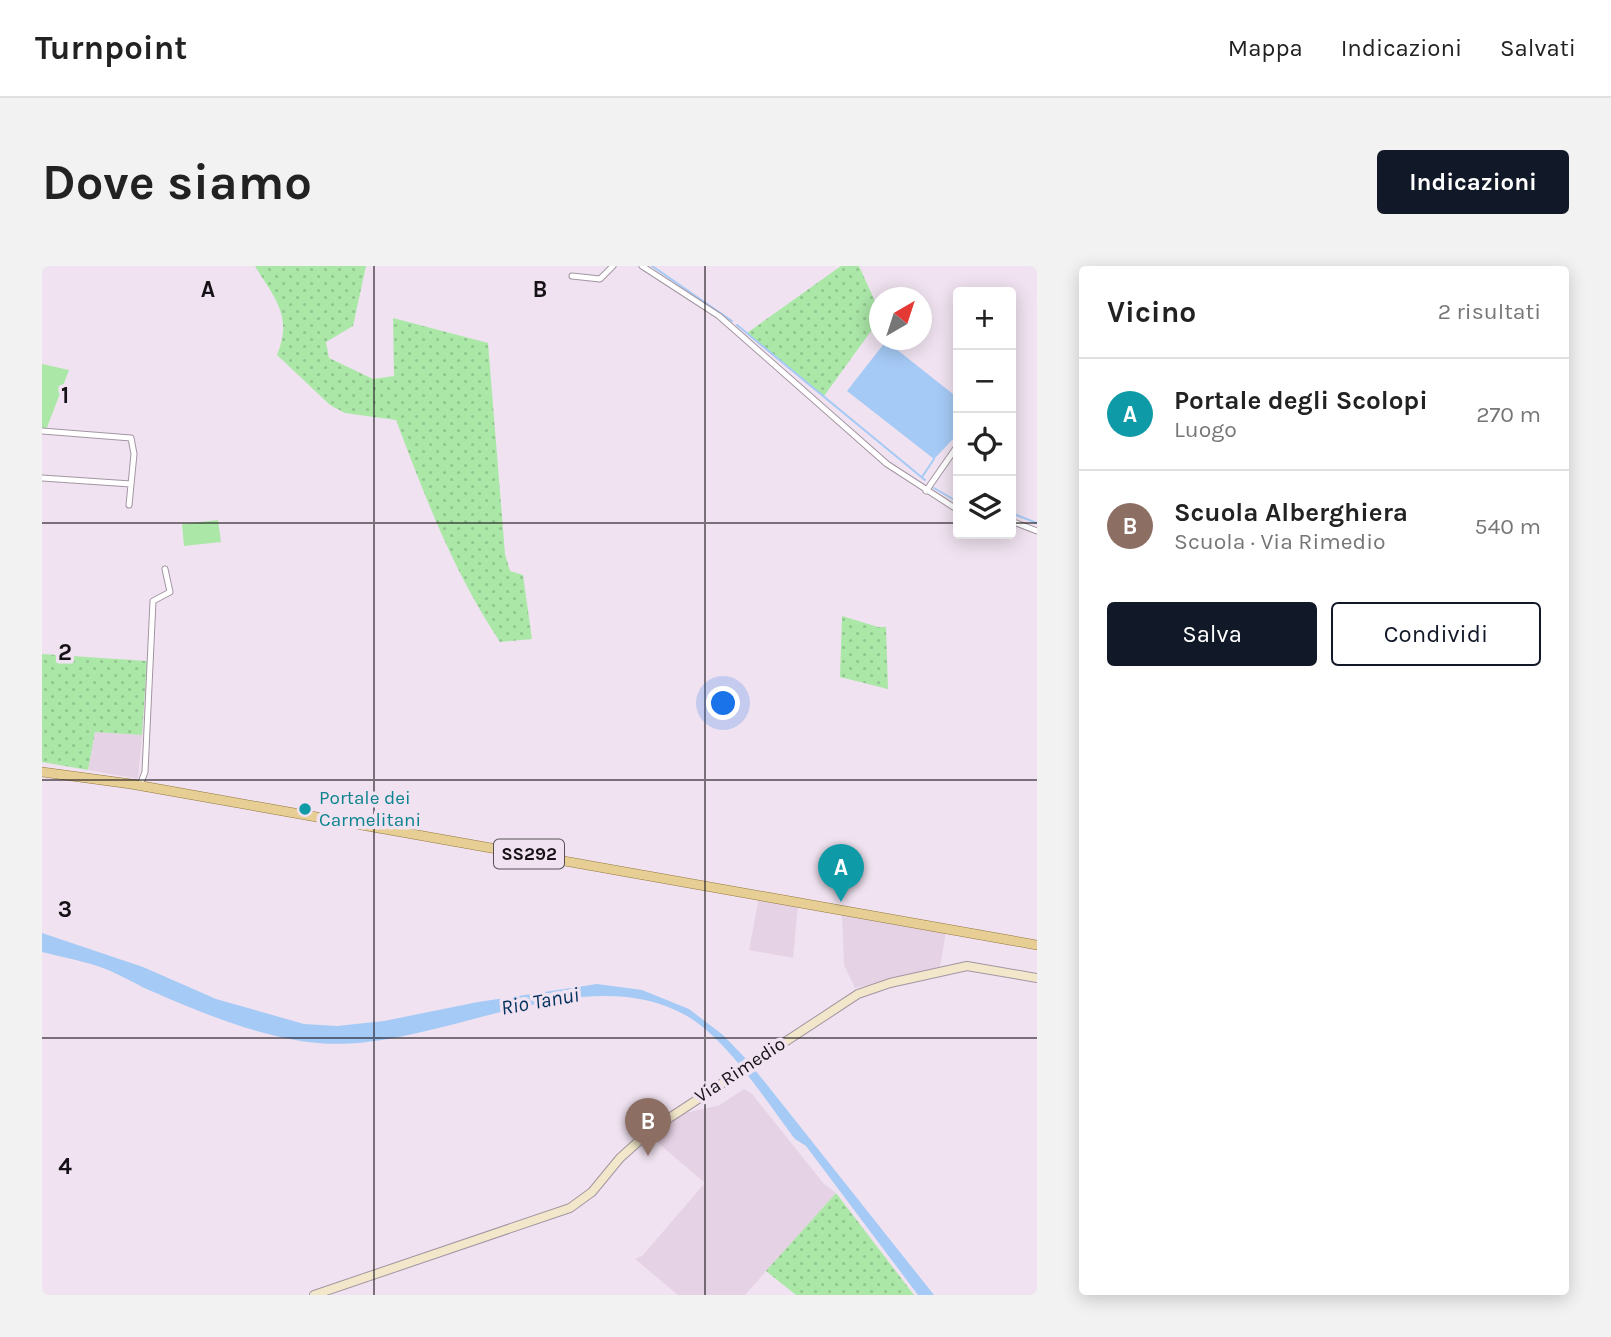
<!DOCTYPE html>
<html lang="it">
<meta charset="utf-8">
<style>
body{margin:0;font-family:Karla,sans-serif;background:#f2f2f2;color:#222}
.controls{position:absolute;right:21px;top:21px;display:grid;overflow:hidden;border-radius:7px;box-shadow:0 4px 18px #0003}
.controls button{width:63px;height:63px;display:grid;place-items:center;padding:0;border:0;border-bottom:2px solid #e0e0e0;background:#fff;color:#222;font:35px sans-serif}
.compass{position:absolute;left:827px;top:21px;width:63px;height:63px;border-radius:50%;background:#fff;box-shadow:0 4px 18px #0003;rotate:39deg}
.you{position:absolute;left:682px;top:438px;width:24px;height:24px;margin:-18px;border:5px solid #fff;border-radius:50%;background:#1a73e8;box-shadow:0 0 0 10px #1a73e833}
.badge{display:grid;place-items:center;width:46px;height:46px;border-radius:50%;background:#111827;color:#fff;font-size:23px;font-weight:700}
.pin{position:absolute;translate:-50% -58px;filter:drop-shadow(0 2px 4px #0008)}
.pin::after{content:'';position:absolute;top:37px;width:24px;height:21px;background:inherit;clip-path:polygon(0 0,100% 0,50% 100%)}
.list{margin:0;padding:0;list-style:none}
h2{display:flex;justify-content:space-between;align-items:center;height:91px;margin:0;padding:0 28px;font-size:30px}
h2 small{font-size:23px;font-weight:400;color:#767676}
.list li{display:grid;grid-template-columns:46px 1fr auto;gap:21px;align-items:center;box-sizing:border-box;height:112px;padding:0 28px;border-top:2px solid #e0e0e0}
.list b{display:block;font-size:26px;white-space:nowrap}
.list p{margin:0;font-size:23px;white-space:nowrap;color:#767676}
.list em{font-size:23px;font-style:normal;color:#767676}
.actions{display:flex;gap:14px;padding:21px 28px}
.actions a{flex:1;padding:16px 0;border:2px solid #111827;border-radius:7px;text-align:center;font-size:24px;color:#111827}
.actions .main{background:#111827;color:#fff}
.icon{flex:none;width:38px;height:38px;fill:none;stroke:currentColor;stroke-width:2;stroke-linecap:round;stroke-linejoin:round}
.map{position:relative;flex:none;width:995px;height:1029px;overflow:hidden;border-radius:7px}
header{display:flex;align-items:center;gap:42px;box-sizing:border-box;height:98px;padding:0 35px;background:#fff;border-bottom:2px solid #e0e0e0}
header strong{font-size:33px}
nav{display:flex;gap:38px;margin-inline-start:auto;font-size:24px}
.intro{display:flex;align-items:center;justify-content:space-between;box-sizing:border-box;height:168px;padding:0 42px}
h1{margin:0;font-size:49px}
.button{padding:18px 32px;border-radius:7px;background:#111827;color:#fff;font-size:24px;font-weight:700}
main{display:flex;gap:42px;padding:0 42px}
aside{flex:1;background:#fff;border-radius:7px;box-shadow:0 4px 18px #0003}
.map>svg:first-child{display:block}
.built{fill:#e6d2e5}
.grass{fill:url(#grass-dots)}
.green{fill:#abe8a8}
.water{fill:#a5caf5}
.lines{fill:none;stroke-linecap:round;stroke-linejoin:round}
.stream{stroke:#a5caf5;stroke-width:2}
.street-casing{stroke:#a396a2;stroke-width:7}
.secondary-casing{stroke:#a396a2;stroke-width:10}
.primary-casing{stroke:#92773b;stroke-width:10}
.street{stroke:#fff;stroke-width:5}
.secondary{stroke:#f2e7ca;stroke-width:8}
.primary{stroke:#e6ce95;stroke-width:9}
.grid{fill:none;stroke:#161116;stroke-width:2;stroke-opacity:0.55}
.culture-dot{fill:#0f9aa8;stroke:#f0e2f0;stroke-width:2.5}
.labels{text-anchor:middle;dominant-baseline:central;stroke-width:7;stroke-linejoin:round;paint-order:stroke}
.shield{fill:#f0e2f0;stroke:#575057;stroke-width:2}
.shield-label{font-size:18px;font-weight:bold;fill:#161116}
.culture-label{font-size:19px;fill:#0d838f;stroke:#f0e2f0;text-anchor:start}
.street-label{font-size:19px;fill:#161116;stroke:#f0e2f0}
.water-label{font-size:21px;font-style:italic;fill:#03315d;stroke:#f0e2f0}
.grid-label{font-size:23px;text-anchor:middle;font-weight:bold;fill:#161116;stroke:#f0e2f0;stroke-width:7;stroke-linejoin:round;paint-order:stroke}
</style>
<header>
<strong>Turnpoint</strong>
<nav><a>Mappa</a><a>Indicazioni</a><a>Salvati</a></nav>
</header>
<div class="intro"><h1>Dove siamo</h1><a class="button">Indicazioni</a></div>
<main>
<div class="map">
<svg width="995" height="1029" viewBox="0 0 995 1029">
<defs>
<pattern id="grass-dots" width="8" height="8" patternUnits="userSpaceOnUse" patternTransform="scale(1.75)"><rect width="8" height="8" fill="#abe8a8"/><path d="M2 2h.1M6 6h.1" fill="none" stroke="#92c690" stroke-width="1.8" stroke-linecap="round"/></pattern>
</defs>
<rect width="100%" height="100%" fill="#f0e2f0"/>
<path class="built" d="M 53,466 L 100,469 L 96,513 L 46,504 Z
M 717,631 L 756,639 L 751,692 L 707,684 Z
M 800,646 L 904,666 L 898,701 L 813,722 L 802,699 Z
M 702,823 L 710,828 L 782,918 L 794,927 L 703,1029 L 636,1029 L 593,993 L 600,990 L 663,917 L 615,876 L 613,869 L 639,848 L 678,839 Z"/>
<path class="grass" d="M 213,0 L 324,0 L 311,60 L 284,76 L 287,92 L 331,113 L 352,110 L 351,52 L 446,77 L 463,288 L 468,305 L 481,309 L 490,373 L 458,376 C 411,305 384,233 354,154 L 303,147 L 288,139 L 235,89 C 251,50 233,33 213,0 Z
M 799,0 L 817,0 L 837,44 L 837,54 L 782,130 L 705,67 Z
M 800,350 L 836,361 L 844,361 L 846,423 L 798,411 Z
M 0,388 L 105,395 L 100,469 L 53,466 L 46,504 L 0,496 Z
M 794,927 L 872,1029 L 754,1029 L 724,1005 Z"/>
<path class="green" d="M 0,98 L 27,104 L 4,164 L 0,163 Z
M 176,254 L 179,276 L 142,280 L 140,258 Z"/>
<path class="water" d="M 844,75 L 916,132 L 913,171 L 892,193 L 805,125 Z
M 0,667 L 101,701 L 174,733 L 262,758 L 295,760 L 342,755 L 436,736 L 555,718 L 600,724 L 647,743 L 681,769 L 706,795 L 892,1029 L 876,1029 L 764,880 L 753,873 C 723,834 687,775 645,750 C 539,689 391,788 276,777 C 222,772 164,749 114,727 C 96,720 80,709 61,702 C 42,695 20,691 0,686 Z"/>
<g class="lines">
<path class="stream" d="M 610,0 L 690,55
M 695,59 L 883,214
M 880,211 L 892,193
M 892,222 L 916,236
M 969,247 L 995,257"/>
<defs>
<path id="street" d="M 600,0 L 677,50 L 845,198 L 916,244
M 530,10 L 558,13 L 571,0
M 0,165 L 89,172 L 92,188 L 87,239
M 0,212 L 89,218
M 884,225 L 916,179
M 969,255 L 995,265
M 98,519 L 103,506 L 111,335 L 128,326 L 123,303"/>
<path id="secondary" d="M 272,1029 L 528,942 L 550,926 L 578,892 L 609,864 L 816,728 L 848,717 L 925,700 L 995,712"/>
<path id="primary" d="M 0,506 L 89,518 L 995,679"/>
</defs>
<use href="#street" class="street-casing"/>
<use href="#secondary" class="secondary-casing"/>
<use href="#primary" class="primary-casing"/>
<use href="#street" class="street"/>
<use href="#secondary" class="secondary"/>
<use href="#primary" class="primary"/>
</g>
<path class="grid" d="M 332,0 L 332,1029M 663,0 L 663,1029M 0,257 L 916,257M 969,257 L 995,257M 0,514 L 995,514M 0,772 L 995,772"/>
<circle class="culture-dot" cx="263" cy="543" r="7"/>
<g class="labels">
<rect class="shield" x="452" y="573.5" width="70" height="29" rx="5"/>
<g class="shield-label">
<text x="487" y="588">SS292</text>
</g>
<g class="culture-label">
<text x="277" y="532">Portale dei<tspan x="277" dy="22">Carmelitani</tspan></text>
</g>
<g class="street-label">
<text transform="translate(698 804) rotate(-33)">Via Rimedio</text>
</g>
<g class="water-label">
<text transform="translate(498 735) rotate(-10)">Rio Tanui</text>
</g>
</g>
<g class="grid-label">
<text x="166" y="31">A</text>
<text x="498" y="31">B</text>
<text x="23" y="137">1</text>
<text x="23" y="394">2</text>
<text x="23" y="651">3</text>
<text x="23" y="908">4</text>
</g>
</svg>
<div class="controls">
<button>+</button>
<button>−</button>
<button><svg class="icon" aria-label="locate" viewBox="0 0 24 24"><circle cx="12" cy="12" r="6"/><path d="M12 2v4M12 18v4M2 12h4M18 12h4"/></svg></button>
<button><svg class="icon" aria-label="layers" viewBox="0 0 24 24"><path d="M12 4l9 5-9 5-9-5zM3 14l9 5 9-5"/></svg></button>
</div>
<svg class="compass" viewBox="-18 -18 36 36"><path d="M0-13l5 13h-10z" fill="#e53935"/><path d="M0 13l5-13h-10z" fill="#767676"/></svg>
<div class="you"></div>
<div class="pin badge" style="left:799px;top:636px;background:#0f9aa8">A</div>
<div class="pin badge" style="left:606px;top:890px;background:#8d6e63">B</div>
</div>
<aside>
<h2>Vicino<small>2 risultati</small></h2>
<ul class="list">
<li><span class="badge" style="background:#0f9aa8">A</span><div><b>Portale degli Scolopi</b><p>Luogo</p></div><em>270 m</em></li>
<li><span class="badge" style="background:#8d6e63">B</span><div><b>Scuola Alberghiera</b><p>Scuola · Via Rimedio</p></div><em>540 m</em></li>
</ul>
<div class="actions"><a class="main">Salva</a><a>Condividi</a></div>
</aside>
</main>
